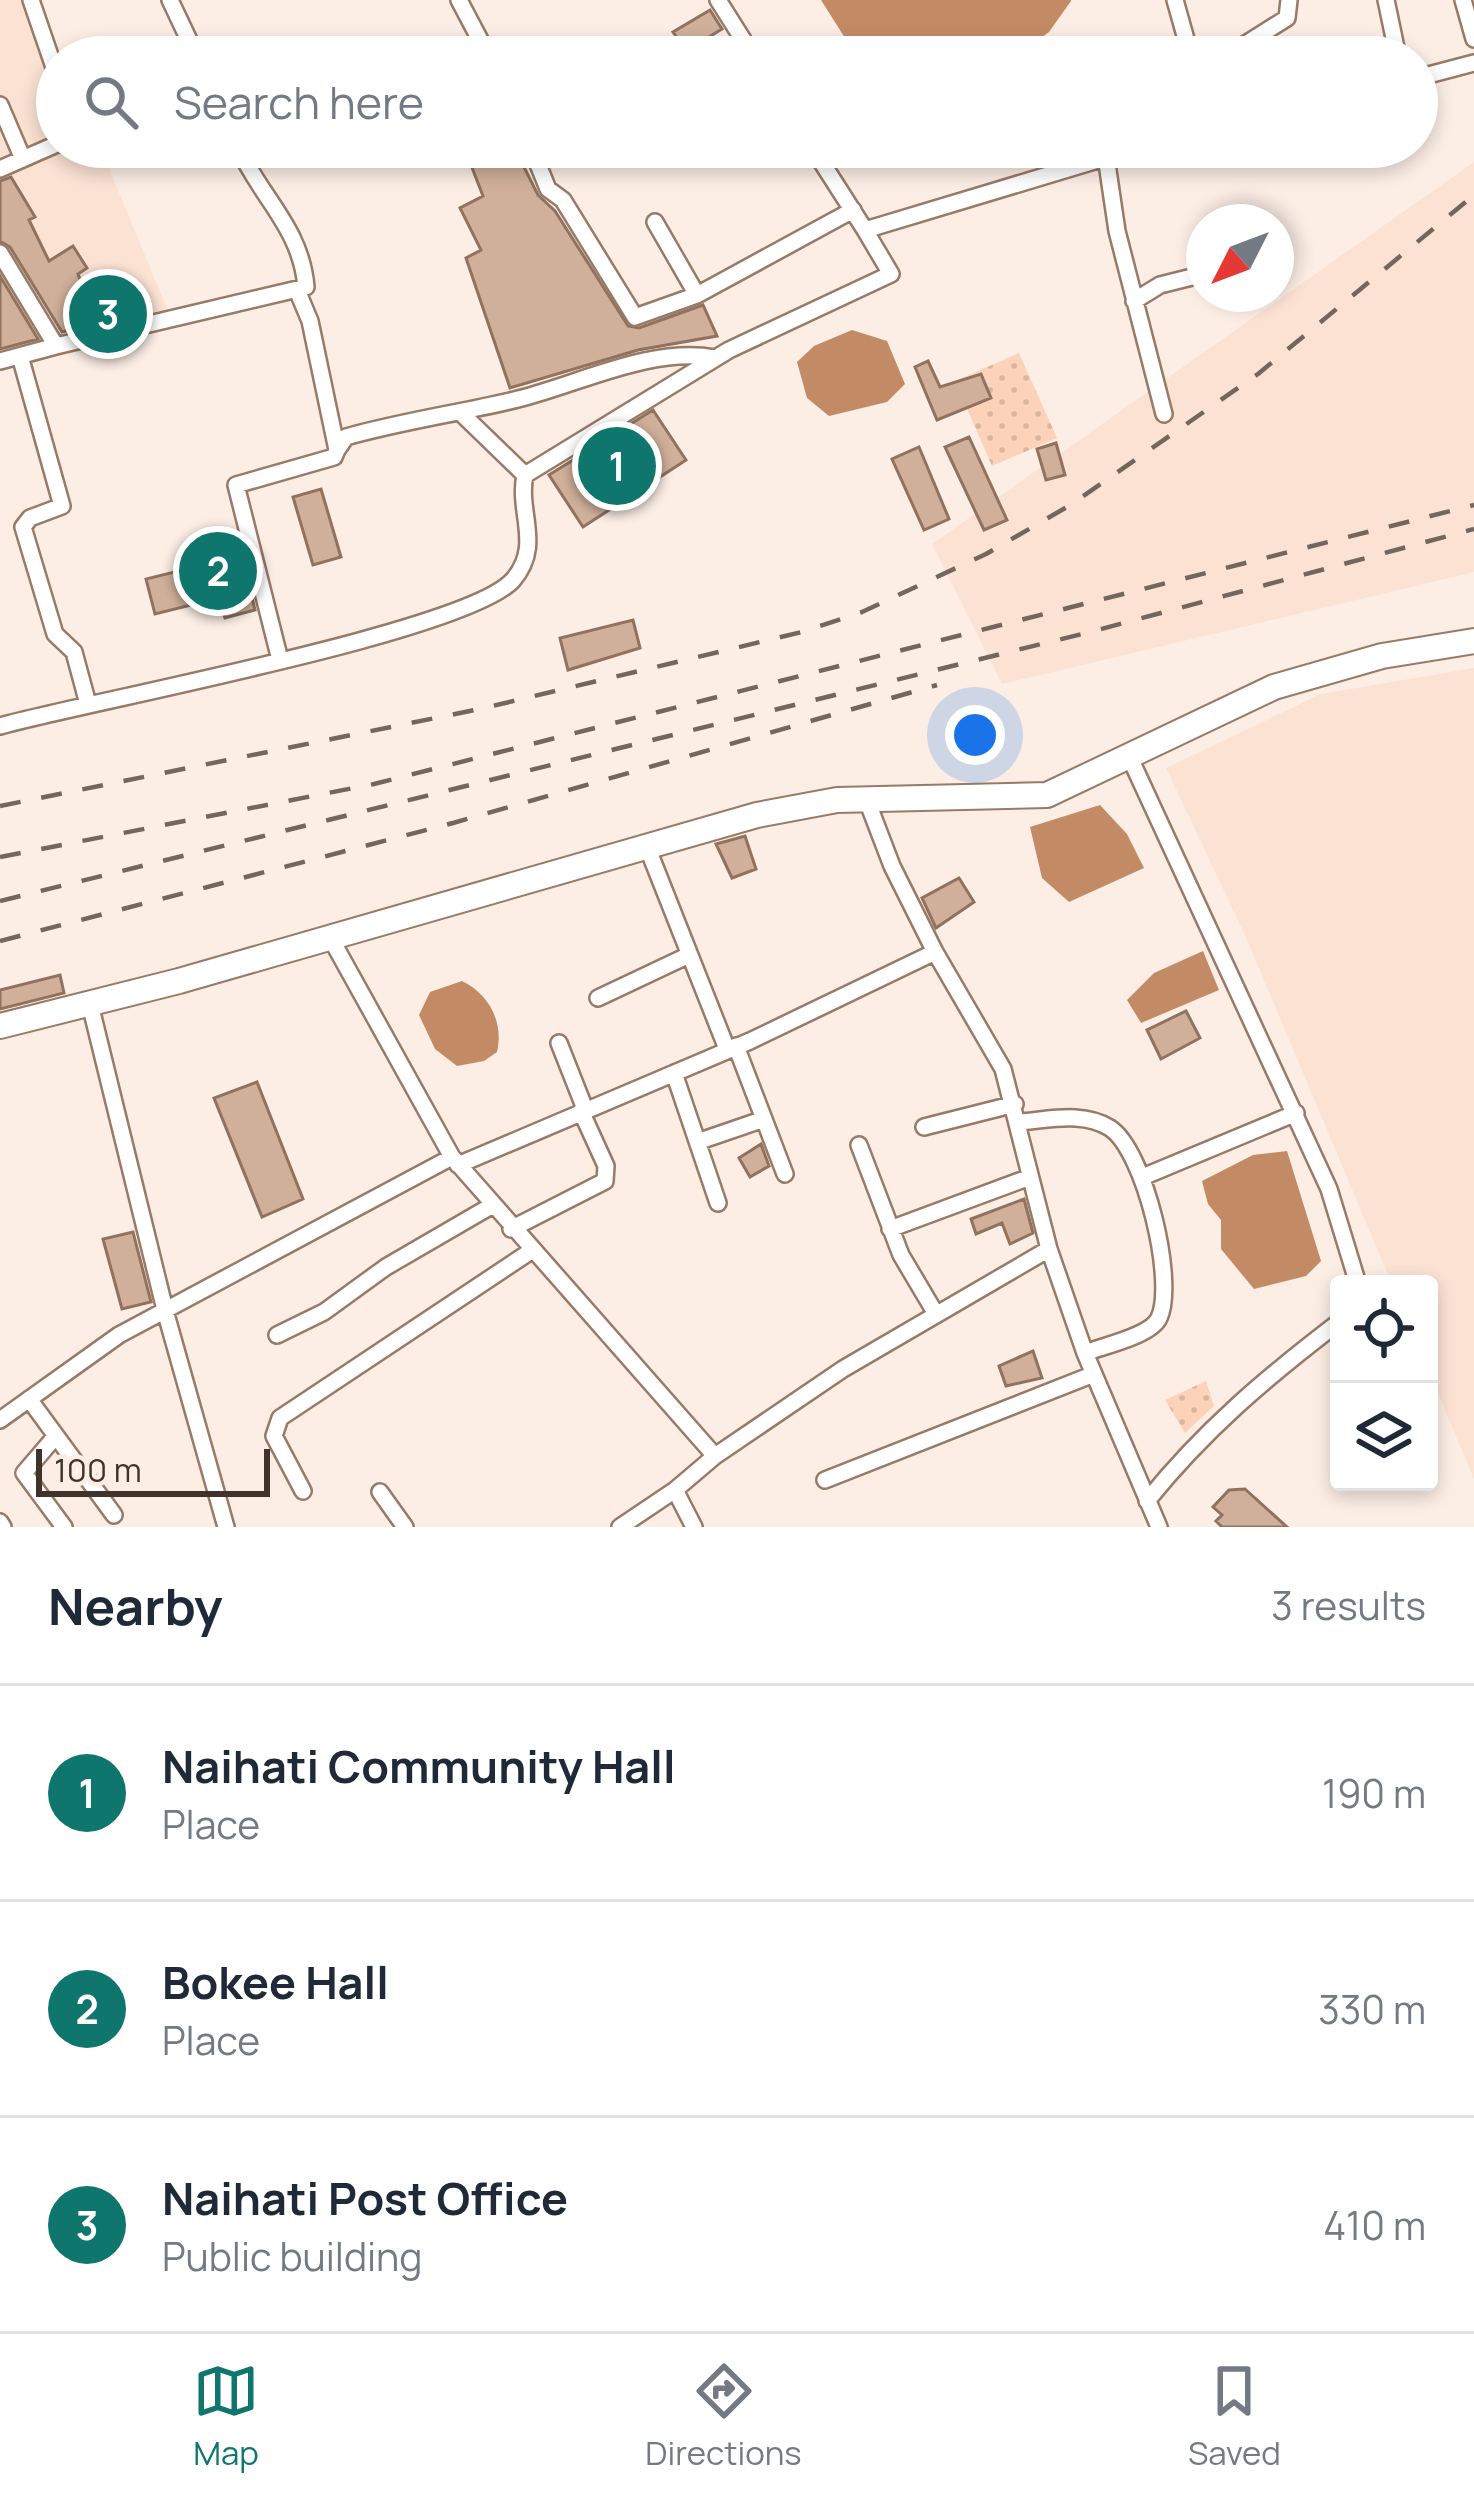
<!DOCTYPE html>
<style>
body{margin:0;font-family:Manrope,sans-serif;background:#f6f6f7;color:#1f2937}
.controls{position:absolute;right:36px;bottom:36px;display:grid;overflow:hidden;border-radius:12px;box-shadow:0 6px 18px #0003}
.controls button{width:108px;height:108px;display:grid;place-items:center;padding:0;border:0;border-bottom:3px solid #e0e1e3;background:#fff;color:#1f2937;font:60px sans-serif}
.compass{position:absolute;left:1186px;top:204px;width:108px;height:108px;border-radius:50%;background:#fff;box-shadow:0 6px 18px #0003;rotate:228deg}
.scale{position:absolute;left:36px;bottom:30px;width:234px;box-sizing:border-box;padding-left:12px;border:6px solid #40332b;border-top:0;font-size:33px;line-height:42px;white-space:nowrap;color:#40332b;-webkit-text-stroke:9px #fceee5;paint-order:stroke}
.you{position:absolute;left:975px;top:735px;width:42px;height:42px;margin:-30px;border:9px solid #fff;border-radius:50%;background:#1a73e8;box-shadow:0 0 0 18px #1a73e833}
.badge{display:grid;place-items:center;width:78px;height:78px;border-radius:50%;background:#0f766e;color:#fff;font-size:39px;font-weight:700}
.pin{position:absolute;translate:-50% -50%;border:6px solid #fff;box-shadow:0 3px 12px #0006}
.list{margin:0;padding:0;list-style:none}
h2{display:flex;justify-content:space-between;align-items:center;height:156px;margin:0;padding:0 48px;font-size:51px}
h2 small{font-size:39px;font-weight:400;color:#747a83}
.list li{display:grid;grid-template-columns:78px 1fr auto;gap:36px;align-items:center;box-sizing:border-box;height:216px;padding:0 48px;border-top:3px solid #e0e1e3}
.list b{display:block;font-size:45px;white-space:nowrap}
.list p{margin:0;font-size:39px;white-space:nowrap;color:#747a83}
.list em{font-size:39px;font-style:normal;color:#747a83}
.icon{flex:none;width:66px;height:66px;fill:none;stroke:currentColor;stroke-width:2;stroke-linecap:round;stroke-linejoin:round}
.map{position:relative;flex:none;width:1474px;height:1527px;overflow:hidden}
.search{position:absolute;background:#fff;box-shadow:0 6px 18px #0003;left:36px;right:36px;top:36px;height:132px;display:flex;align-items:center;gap:30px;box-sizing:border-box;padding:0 42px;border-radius:66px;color:#747a83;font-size:45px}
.sheet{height:804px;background:#fff}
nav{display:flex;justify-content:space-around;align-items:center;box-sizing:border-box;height:168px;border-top:3px solid #e0e1e3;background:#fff;font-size:33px;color:#747a83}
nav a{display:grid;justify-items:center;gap:6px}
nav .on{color:#0f766e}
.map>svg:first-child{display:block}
.built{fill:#fbe2d3}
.park{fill:url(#park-dots)}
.water{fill:#c38b65}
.building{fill:#d0b09b;stroke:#90725f;stroke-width:3}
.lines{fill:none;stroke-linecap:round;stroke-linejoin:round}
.street-casing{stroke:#997a67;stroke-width:20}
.primary-casing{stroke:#997a67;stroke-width:28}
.street{stroke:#fff;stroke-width:15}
.primary{stroke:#fff;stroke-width:24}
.rail{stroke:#73665d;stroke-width:4.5;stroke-dasharray:21 21;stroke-linecap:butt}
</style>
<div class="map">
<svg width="1474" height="1527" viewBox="0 0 1474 1527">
<defs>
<pattern id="park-dots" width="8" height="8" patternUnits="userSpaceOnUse" patternTransform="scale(3)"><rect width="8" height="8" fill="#fcd3b9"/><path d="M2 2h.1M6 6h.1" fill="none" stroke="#d9b69f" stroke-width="1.8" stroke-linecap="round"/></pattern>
</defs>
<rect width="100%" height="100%" fill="#fceee5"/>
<path class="built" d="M 0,0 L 38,0 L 62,57 L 57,57 L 57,147 L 100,147 L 171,318 L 0,360 Z
M 1474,162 L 1474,572 L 1002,684 L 932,544 Z
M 1474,668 L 1474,1479 L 1429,1372 L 1429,1284 L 1392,1284 L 1245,935 L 1166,768 L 1321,694 Z"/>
<path class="park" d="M 1019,353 L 1057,438 L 992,466 L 955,381 Z
M 1206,1381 L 1214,1406 L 1185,1433 L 1165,1400 Z"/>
<path class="water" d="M 821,0 L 1071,0 L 1071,1 L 1049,32 L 1015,57 L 857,57 Z
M 248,147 L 340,147 C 315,163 270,172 248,147 Z
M 852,330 L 887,341 L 905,384 L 887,402 L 829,416 L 807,398 L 797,362 L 814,346 Z
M 1100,805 L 1127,834 L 1144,868 L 1069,902 L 1042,878 L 1030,827 Z
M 1203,951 L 1219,990 L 1141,1023 L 1127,1000 L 1154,973 Z
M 462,981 C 489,994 504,1022 497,1052 L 484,1061 L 457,1066 L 435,1049 L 419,1015 L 430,992 Z
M 1287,1151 L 1321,1261 L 1306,1276 L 1254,1289 L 1221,1249 L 1221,1220 L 1208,1204 L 1202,1181 L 1253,1155 Z"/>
<path class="building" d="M 710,10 L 722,29 L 686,51 L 673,32 Z
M 464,147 L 514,147 L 538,195 L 555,211 L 628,326 L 639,328 L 703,305 L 717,336 L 638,350 L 510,388 L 466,258 L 481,250 L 460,208 L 483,196 Z
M 11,177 L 35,217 L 29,220 L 49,261 L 73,246 L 87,268 L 78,274 L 88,300 L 124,286 L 135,315 L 62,332 L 10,247 L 0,241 L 0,181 Z
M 0,276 L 38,339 L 0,349 Z
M 928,361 L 940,387 L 981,374 L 991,398 L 937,420 L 915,367 Z
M 653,410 L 686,460 L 583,527 L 549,475 Z
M 969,437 L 1007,520 L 984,530 L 945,447 Z
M 1056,443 L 1065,475 L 1046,480 L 1037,449 Z
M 919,447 L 949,519 L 924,530 L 892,459 Z
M 321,489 L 341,557 L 313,565 L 293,497 Z
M 237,537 L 255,610 L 225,618 L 219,598 L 155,614 L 146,579 L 211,563 L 207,545 Z
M 633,620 L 640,648 L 568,670 L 560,638 Z
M 745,836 L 756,869 L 732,878 L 716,844 Z
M 959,878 L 974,902 L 936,928 L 922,898 Z
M 60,975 L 64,993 L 0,1009 L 0,990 Z
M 1186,1011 L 1200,1038 L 1161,1059 L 1147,1030 Z
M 257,1082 L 303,1199 L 262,1217 L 214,1098 Z
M 761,1144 L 769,1166 L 750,1177 L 739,1158 Z
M 1024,1199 L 1033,1233 L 1010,1244 L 1002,1223 L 976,1234 L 971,1219 Z
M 133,1232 L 151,1302 L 122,1309 L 103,1239 Z
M 1033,1351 L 1042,1378 L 1006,1386 L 999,1366 Z
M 1245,1489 L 1287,1527 L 1222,1527 L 1216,1521 L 1222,1515 L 1213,1507 L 1229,1490 Z"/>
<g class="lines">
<defs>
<path id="street" d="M 31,0 L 57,76
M 170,0 L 197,57
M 459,0 L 489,57
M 718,0 L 754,57
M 1175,0 L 1191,57
M 1386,0 L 1398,57
M 1463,0 L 1474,39
M 1225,57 L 1287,18 L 1289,0
M 1417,78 L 1474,63
M 0,105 L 23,159
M 531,147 L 548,189 L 563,200 L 635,317 L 697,295 L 853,210
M 812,147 L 865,230 L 1141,147
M 1105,150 L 1117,231 L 1164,414
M 0,169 L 57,144
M 655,222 L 697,295
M 0,253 L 56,346 L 306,287 C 301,228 261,198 238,147
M 297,290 L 310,321 L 337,450 L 346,437 C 402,421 461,413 518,399 C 579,384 652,346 715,358
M 1134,301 L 1160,285 L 1204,274
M 20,356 L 62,506 L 30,518 L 23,527 L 55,634 L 74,652 L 88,704
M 0,361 L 56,346
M 460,412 L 525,475
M 280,660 L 236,485 L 334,457 L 337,450
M 0,726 C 89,701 467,632 513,580 C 543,545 517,513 525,475 L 729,350 L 891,274 L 865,230
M 1130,758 L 1329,1189 L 1358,1284
M 866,798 L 892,866 L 935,952 L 1003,1069 L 1049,1249 L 1085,1353 L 1159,1527
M 646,844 L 727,1049
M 330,937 L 452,1157 L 715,1456 L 675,1490 L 694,1527
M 598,998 L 689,955
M 90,1004 L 166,1314 L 226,1527
M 559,1043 L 585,1109
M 736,1046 L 785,1174
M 674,1073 L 718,1203
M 1019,1122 C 1049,1120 1083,1111 1110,1128 C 1145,1151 1176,1282 1159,1318 C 1151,1336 1102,1346 1085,1353
M 924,1127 L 1015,1104
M 700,1141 L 764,1119
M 859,1145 L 901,1255 L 936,1314
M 458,1165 L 750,1041 L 935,952
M 1145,1176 L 1296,1113
M 511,1229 L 605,1181 L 606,1166 L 581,1111
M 890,1229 L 1030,1177
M 277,1335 L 324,1312 L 386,1267 L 491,1206
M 29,1399 L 114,1515
M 0,1420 L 119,1335 L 452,1157
M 54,1438 L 24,1473 L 64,1527
M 715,1456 L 843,1369 L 1049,1249
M 825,1480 L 1094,1374
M 303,1491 L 274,1436 L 280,1418 L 531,1251
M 380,1492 L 405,1527
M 1147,1501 C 1204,1430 1267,1377 1339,1322
M 0,1522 L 3,1527
M 620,1527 L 675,1490"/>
<path id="primary" d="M 0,1026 L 179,981 L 757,815 L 837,800 L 1047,795 L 1274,687 L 1382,656 L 1474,641"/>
</defs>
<use href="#street" class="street-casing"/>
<use href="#primary" class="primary-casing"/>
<use href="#street" class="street"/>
<use href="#primary" class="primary"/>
<path class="rail" d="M 0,806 L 480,709 L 802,632 L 862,612 L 986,554 L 1072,504 L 1258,374 L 1474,195
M 0,857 L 374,784 L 1474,505
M 0,901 L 1090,632 L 1474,529
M 0,941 L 453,823 L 937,685"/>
</g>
</svg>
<div class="controls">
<button><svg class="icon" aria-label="locate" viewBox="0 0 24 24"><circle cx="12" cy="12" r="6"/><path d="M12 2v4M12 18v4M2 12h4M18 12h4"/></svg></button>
<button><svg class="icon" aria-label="layers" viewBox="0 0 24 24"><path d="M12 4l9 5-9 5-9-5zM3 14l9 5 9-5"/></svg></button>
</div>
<svg class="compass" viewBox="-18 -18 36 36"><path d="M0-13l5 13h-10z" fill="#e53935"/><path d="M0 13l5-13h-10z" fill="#747a83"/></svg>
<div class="scale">100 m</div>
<div class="you"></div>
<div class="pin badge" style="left:617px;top:466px">1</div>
<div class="pin badge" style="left:218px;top:571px">2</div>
<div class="pin badge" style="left:108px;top:314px">3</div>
<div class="search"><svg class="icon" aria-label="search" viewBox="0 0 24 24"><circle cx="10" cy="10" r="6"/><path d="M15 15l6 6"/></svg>Search here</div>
</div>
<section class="sheet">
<h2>Nearby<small>3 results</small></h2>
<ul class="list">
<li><span class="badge">1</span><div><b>Naihati Community Hall</b><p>Place</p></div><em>190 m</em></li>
<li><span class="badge">2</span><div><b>Bokee Hall</b><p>Place</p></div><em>330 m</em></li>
<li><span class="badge">3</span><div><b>Naihati Post Office</b><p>Public building</p></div><em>410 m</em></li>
</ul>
</section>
<nav>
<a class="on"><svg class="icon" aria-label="map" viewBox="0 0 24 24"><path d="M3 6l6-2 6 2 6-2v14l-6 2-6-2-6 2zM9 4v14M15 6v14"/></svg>Map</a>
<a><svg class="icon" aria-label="directions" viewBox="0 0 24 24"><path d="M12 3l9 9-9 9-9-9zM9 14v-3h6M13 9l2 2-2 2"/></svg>Directions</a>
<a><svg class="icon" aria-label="saved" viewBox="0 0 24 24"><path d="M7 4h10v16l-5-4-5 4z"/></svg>Saved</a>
</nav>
